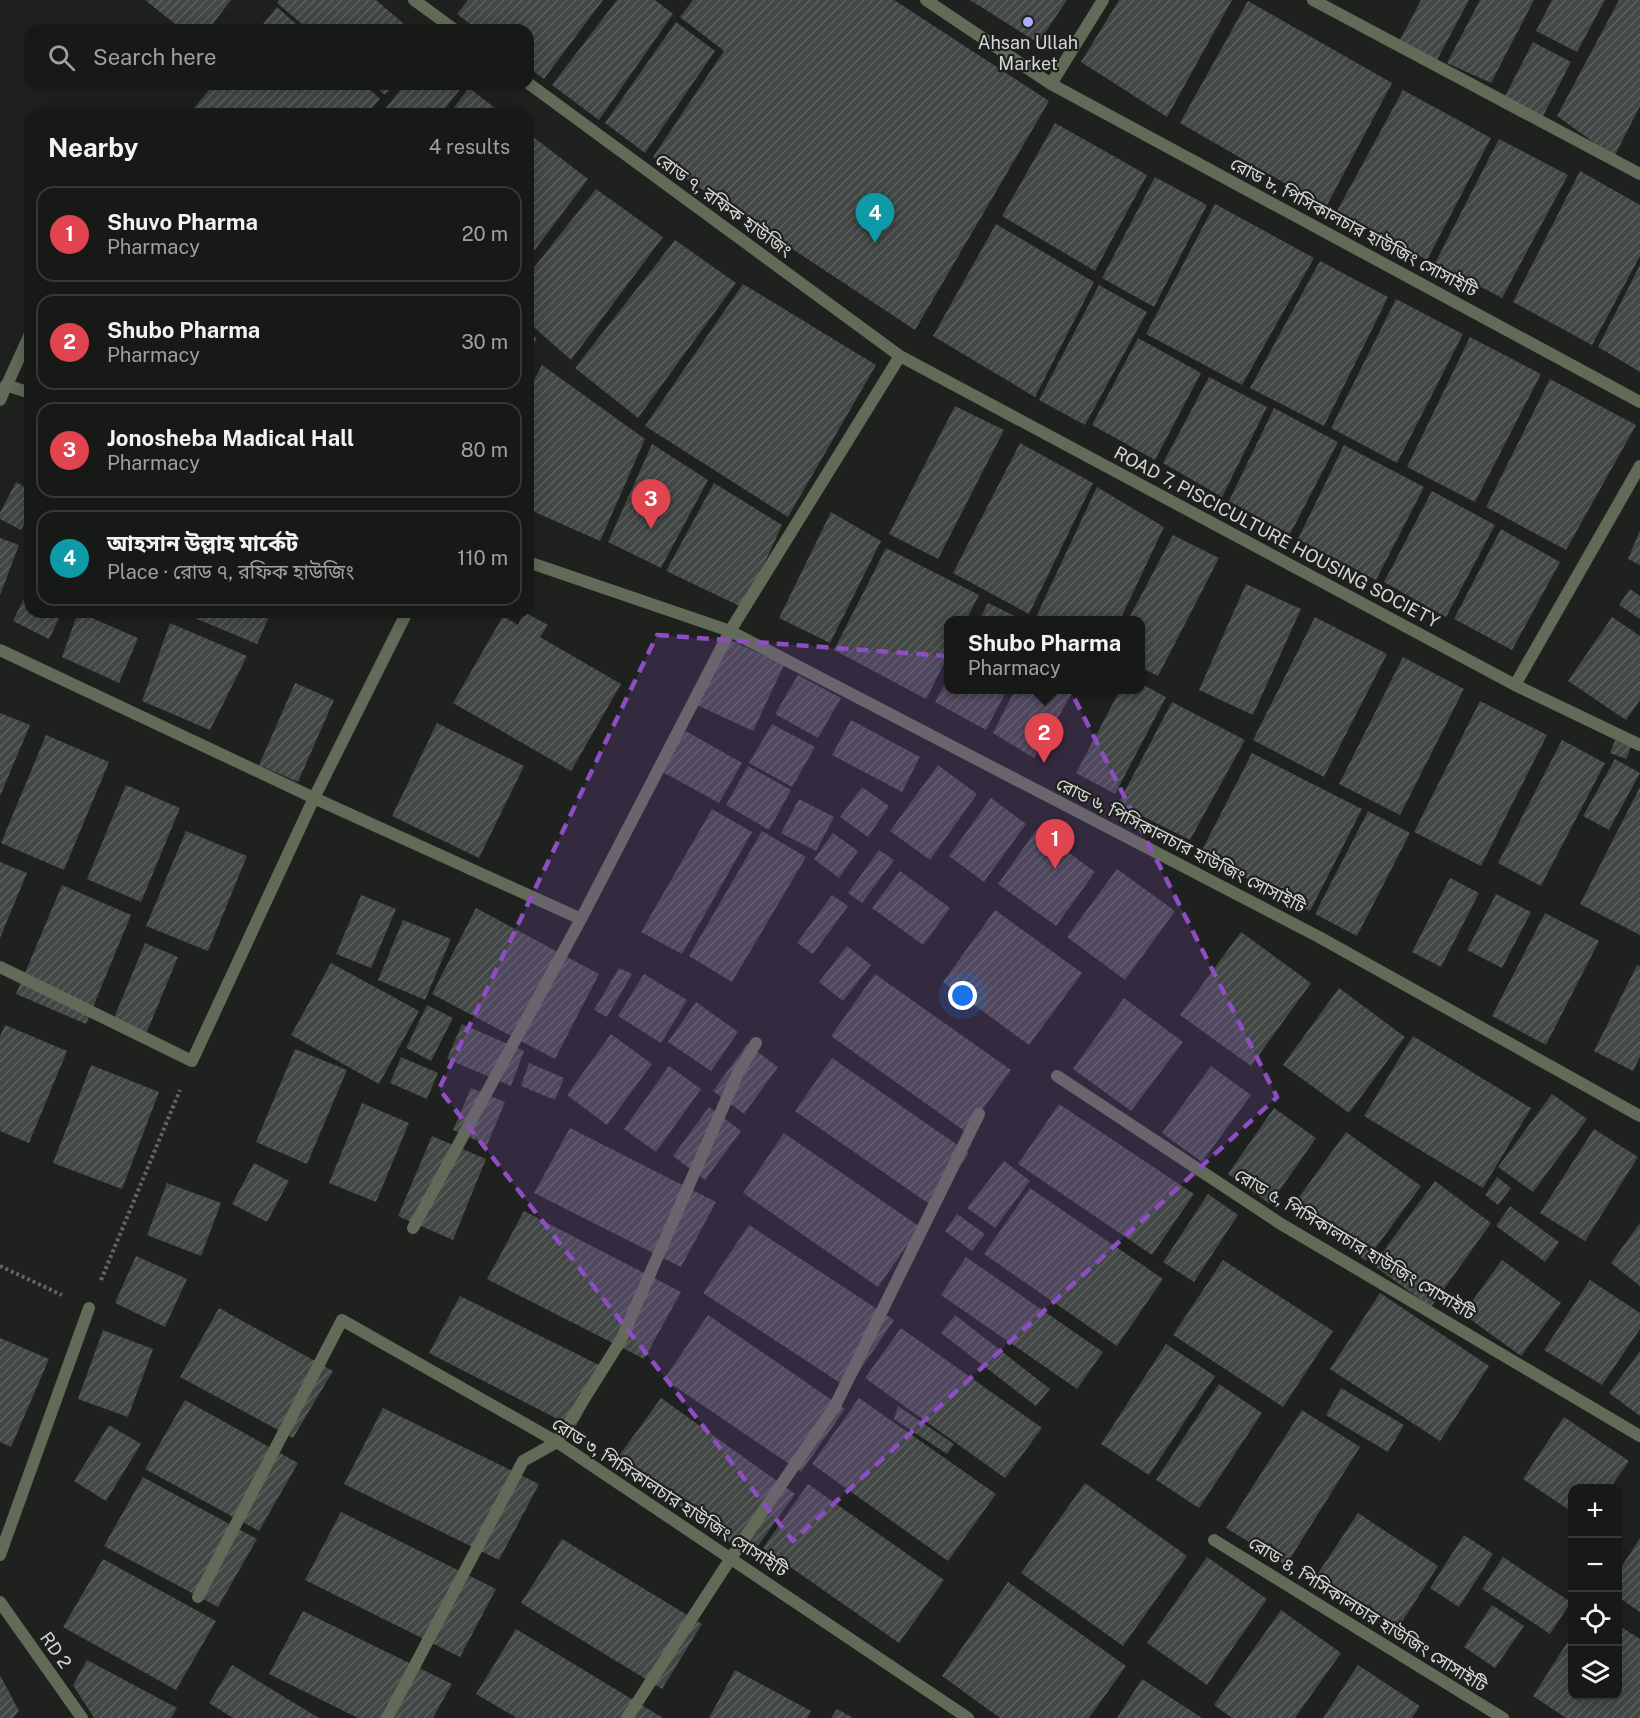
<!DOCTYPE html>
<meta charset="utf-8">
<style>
body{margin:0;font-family:"Public Sans","Noto Sans Bengali",sans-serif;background:#202220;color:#f1f3f6}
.controls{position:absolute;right:18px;bottom:18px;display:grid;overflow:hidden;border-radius:12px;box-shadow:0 3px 15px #0003}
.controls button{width:54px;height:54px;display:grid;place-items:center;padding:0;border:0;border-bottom:2px solid #363836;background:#171917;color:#f1f3f6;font:30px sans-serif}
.you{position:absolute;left:963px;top:996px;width:21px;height:21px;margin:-15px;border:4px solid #fff;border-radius:50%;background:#1a73e8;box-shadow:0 0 0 9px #1a73e833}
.badge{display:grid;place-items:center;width:39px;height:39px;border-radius:50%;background:#abaffb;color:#fff;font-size:20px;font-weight:700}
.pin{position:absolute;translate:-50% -50px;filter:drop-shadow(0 2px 3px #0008)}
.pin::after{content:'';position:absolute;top:32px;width:21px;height:18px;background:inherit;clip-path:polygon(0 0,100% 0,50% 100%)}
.popup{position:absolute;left:944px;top:616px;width:201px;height:78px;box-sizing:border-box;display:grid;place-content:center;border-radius:12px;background:#171917;filter:drop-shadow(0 2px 4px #0005);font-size:20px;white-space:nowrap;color:#9ea0a1}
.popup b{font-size:22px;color:#f1f3f6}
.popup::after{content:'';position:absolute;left:50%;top:100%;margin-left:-12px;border:12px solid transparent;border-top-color:#171917}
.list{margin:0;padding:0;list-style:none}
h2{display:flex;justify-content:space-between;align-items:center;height:78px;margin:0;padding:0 24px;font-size:26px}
h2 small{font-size:20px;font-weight:400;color:#9ea0a1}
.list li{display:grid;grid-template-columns:39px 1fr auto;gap:18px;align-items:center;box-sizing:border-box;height:96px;margin:0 12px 12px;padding:0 12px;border:2px solid #363836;border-radius:18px}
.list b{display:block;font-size:22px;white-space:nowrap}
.list p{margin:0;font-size:20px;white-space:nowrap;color:#9ea0a1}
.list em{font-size:20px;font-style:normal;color:#9ea0a1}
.icon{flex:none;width:33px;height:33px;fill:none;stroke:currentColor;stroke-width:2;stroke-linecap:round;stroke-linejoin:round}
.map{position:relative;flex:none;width:1640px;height:1718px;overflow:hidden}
.search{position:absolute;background:#171917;box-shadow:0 3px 15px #0003;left:24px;top:24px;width:510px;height:66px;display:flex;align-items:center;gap:15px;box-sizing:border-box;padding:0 21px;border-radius:18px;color:#9ea0a1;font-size:22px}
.panel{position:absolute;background:#171917;box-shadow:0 3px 15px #0003;left:24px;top:108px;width:510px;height:510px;border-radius:18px}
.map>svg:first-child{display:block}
.building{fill:url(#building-hatch)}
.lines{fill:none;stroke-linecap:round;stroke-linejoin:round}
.path{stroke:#636563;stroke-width:4;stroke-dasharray:3 3;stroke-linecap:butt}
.street{stroke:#626a58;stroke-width:12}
.marked{fill:#8d4ec3;fill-opacity:0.2;stroke:#8d4ec3;stroke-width:4.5;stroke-dasharray:12 8;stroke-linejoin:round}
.poi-dot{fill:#abaffb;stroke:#1f211f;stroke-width:2}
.labels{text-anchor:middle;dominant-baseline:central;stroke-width:4.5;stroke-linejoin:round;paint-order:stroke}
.poi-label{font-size:18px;fill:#d5d7d5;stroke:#1f211f}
.street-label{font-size:18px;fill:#d5d7d5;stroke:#1f211f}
</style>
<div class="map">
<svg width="1640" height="1718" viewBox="0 0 1640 1718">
<defs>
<pattern id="building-hatch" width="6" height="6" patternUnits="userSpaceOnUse" patternTransform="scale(1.5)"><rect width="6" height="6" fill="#424645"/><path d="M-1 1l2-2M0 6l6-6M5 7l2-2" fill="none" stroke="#5c605f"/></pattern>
</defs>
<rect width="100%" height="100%" fill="#1f211f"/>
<path class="building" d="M 145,0 L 231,0 L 208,30 L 183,30 Z
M 279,0 L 376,0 L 411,30 L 309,30 L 277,3 Z
M 468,0 L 603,0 L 544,79 L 528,67 L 528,30 L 478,30 L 457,14 Z
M 617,0 L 655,0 L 673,14 L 599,120 L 552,85 Z
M 693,0 L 894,0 L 1049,101 L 915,330 L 653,157 L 724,51 L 680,17 Z
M 970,0 L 1067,0 L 1038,43 Z
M 1119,0 L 1232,0 L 1167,117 L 1081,62 Z
M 1421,0 L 1469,0 L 1437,60 L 1400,40 Z
M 1480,0 L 1534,0 L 1491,83 L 1447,63 Z
M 1552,0 L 1605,0 L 1577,52 L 1536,31 Z
M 1619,0 L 1640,0 L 1640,106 L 1614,157 L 1557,116 Z
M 1248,1 L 1392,83 L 1326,207 L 1180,123 Z
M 277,7 L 303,30 L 258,30 Z
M 676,22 L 715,51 L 645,153 L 605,123 Z
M 1533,42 L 1571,62 L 1542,118 L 1504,98 Z
M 214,84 L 364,84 L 380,99 L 367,114 L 189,114 Z
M 372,84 L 395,84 L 385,95 Z
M 405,84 L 464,84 L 441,114 L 381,114 Z
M 469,88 L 503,114 L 449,114 Z
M 1403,90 L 1491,138 L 1427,260 L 1337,211 Z
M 1055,123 L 1147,175 L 1095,271 L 1002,216 Z
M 528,133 L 588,179 L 528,259 Z
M 1499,139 L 1568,175 L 1502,298 L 1435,263 Z
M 1580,171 L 1640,205 L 1640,256 L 1592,345 L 1513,302 Z
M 1155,177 L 1207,205 L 1154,307 L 1102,278 Z
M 596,189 L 663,237 L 571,360 L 528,322 L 528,275 Z
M 1215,204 L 1314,258 L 1242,385 L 1146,334 Z
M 996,224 L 1094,282 L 1035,397 L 933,336 Z
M 675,240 L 736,283 L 638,418 L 575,368 Z
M 1320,261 L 1388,297 L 1324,426 L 1250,388 Z
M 1640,265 L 1640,372 L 1598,347 Z
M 743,284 L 876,365 L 788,517 L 645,426 Z
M 1099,285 L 1147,312 L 1085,425 L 1039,400 Z
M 1396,299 L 1463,334 L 1397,463 L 1331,428 Z
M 528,331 L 537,339 L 528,353 Z
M 1470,337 L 1541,374 L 1475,502 L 1407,467 Z
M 1138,338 L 1201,373 L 1155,460 L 1092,425 Z
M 542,365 L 645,439 L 600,541 L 528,509 L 528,391 Z
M 1209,377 L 1267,407 L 1222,497 L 1163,463 Z
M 1550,379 L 1636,425 L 1566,550 L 1486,507 Z
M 955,406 L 1004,430 L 938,559 L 889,534 Z
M 1274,408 L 1338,442 L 1290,534 L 1229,501 Z
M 1020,443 L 1093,483 L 1029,614 L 953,573 Z
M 652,444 L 708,480 L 661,568 L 608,542 Z
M 1344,445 L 1424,487 L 1376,580 L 1298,539 Z
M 16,482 L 30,490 L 30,513 L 21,530 L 0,519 L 0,513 Z
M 714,483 L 782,525 L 744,608 L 666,571 Z
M 1097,487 L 1164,527 L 1120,620 L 1039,620 L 1035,619 Z
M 1432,491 L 1495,525 L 1446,617 L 1384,582 Z
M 831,512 L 881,541 L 830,643 L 779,618 Z
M 1501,529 L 1560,562 L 1512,650 L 1454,619 Z
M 1640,530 L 1640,565 L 1628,559 Z
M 1173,535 L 1219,558 L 1158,676 L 1140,667 L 1140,620 L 1128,620 Z
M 0,538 L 19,545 L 0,595 Z
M 886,548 L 979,595 L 966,620 L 948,620 L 948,656 L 926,699 L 834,650 Z
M 1246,584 L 1301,609 L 1253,715 L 1199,690 Z
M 30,586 L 30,612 L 62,612 L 49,639 L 13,621 Z
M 1630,589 L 1640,596 L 1640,619 L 1619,605 Z
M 988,603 L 1023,620 L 979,620 Z
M 78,612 L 138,638 L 119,683 L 62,657 Z
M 180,612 L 271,612 L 257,644 Z
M 524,612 L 548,625 L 540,637 L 621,684 L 571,771 L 453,703 L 503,616 L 518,625 Z
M 1315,617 L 1387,654 L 1324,777 L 1253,740 Z
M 1612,617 L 1640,636 L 1640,700 L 1626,720 L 1568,681 Z
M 170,623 L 247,656 L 210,730 L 142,701 Z
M 728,639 L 784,665 L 753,731 L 697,705 Z
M 1403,657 L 1464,689 L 1400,815 L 1339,784 Z
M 798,675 L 841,698 L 818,738 L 775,714 Z
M 948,678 L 948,690 L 1007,690 L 986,730 L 935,702 Z
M 295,683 L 334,700 L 298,782 L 259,765 Z
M 1140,683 L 1166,697 L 1115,794 L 1076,773 L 1120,690 L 1140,690 Z
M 1015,690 L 1074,690 L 1034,758 L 993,733 Z
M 1480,701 L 1547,735 L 1481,866 L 1414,832 Z
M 1172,702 L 1245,740 L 1190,840 L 1118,804 Z
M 0,713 L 30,725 L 0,796 Z
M 851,720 L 920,757 L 902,792 L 832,755 Z
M 437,723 L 524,766 L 479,858 L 392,816 Z
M 772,724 L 815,747 L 792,787 L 749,763 Z
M 684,730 L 742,763 L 719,803 L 661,771 Z
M 46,735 L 109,762 L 64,870 L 1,843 Z
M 1562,740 L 1605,763 L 1541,886 L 1498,863 Z
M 1615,740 L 1631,747 L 1626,759 L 1610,753 Z
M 1252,753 L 1362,809 L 1310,911 L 1200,854 Z
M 1615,759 L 1640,773 L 1609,830 L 1583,816 Z
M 938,765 L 977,794 L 930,860 L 890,831 Z
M 748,766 L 791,790 L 769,830 L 726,805 Z
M 126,785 L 180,808 L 141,902 L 87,879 Z
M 862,787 L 889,806 L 868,837 L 840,817 Z
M 1640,787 L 1640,935 L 1580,904 Z
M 991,798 L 1026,824 L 984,882 L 949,856 Z
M 799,799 L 834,817 L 816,851 L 781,833 Z
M 712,809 L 752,832 L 682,954 L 641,932 Z
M 1368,811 L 1410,833 L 1357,936 L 1315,914 Z
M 1037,829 L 1095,872 L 1056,926 L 998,884 Z
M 186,831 L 247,856 L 208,951 L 146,926 Z
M 762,831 L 806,857 L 732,982 L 689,956 Z
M 833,833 L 858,851 L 839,878 L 814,859 Z
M 879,850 L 894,860 L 862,903 L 848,893 Z
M 0,862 L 27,873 L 0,938 Z
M 1117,869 L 1175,911 L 1125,980 L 1067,937 Z
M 900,871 L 950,908 L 923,945 L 872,908 Z
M 1450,878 L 1479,893 L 1441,967 L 1412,952 Z
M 62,885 L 131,915 L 86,1024 L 16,994 Z
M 1496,894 L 1531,912 L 1502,968 L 1467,950 Z
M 361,895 L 396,909 L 371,968 L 336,954 Z
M 832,895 L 848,906 L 813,954 L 797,943 Z
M 476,908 L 599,974 L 555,1059 L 432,994 Z
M 995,910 L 1082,973 L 1029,1045 L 943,982 Z
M 1545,913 L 1599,941 L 1546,1045 L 1492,1016 Z
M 403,920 L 451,939 L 425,1000 L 378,980 Z
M 1241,932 L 1311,983 L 1251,1066 L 1180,1015 Z
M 145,943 L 178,957 L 146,1034 L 113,1020 Z
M 847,946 L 871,965 L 843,1001 L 819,982 Z
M 331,963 L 419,1011 L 379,1084 L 291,1035 Z
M 1637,965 L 1640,966 L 1640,1057 L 1633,1071 L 1594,1051 Z
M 619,968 L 632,974 L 607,1017 L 594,1010 Z
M 644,974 L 687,1000 L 661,1043 L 618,1016 Z
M 875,974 L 1011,1070 L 966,1132 L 831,1036 Z
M 1339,988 L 1405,1037 L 1349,1113 L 1283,1065 Z
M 1124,998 L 1183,1042 L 1131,1111 L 1073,1069 Z
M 696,1002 L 738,1032 L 711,1071 L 668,1042 Z
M 427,1005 L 453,1018 L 431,1061 L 406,1048 Z
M 462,1024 L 524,1051 L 511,1086 L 447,1059 Z
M 5,1025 L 67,1051 L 29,1143 L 0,1131 L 0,1036 Z
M 611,1034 L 652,1064 L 607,1125 L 567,1095 Z
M 1413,1036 L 1531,1108 L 1483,1188 L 1364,1116 Z
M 747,1044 L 778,1067 L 744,1114 L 713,1091 Z
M 295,1049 L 347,1070 L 307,1164 L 256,1142 Z
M 401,1057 L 438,1073 L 427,1099 L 390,1083 Z
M 832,1058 L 969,1153 L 932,1206 L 795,1111 Z
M 529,1063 L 564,1078 L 555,1100 L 521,1086 Z
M 91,1065 L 159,1092 L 122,1189 L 53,1163 Z
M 669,1066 L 701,1089 L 656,1152 L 624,1129 Z
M 1211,1066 L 1251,1095 L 1202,1162 L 1162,1133 Z
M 471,1088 L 505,1102 L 487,1145 L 453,1130 Z
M 1552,1094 L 1587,1119 L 1533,1192 L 1498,1167 Z
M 362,1103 L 409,1123 L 376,1202 L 329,1183 Z
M 1059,1104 L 1194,1194 L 1152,1255 L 1018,1164 Z
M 709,1107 L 741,1131 L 705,1180 L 673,1156 Z
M 1274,1108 L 1316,1138 L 1270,1204 L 1228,1174 Z
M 570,1128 L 716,1202 L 681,1267 L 534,1193 Z
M 1594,1129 L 1638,1157 L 1585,1241 L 1540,1213 Z
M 1346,1132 L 1421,1186 L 1366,1261 L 1292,1207 Z
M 784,1133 L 920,1227 L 878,1287 L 743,1193 Z
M 432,1136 L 486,1159 L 453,1240 L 398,1216 Z
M 1004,1161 L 1030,1181 L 995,1228 L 967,1208 Z
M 254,1163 L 289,1181 L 267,1222 L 232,1204 Z
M 1497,1177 L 1511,1188 L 1498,1205 L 1485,1195 Z
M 1435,1181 L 1491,1223 L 1431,1307 L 1373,1265 Z
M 167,1183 L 221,1203 L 201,1256 L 147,1235 Z
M 1030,1188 L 1163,1279 L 1117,1346 L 984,1254 Z
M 1208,1194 L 1238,1215 L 1194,1282 L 1163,1262 Z
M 1510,1206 L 1559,1242 L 1545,1262 L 1496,1226 Z
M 524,1211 L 681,1292 L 644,1359 L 487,1279 Z
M 957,1214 L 985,1234 L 972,1251 L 945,1231 Z
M 1640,1223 L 1640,1286 L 1611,1263 Z
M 749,1225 L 894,1320 L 848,1388 L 703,1293 Z
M 136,1256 L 187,1279 L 165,1327 L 115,1303 Z
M 966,1257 L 1103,1352 L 1077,1389 L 941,1295 Z
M 1223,1260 L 1333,1331 L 1283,1407 L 1173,1335 Z
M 1502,1260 L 1561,1303 L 1521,1356 L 1463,1314 Z
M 1590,1280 L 1640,1313 L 1640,1329 L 1602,1385 L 1544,1350 Z
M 1380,1293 L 1489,1366 L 1440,1441 L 1330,1369 Z
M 460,1296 L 607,1369 L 575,1428 L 429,1353 Z
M 219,1308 L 333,1371 L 293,1438 L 180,1377 Z
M 708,1315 L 845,1409 L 801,1472 L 664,1379 Z
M 955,1315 L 1050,1389 L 1036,1406 L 941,1333 Z
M 901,1328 L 1042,1428 L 1005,1478 L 865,1378 Z
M 103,1330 L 153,1349 L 128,1417 L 78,1399 Z
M 0,1338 L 49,1359 L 11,1447 L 0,1442 Z
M 1166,1344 L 1215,1376 L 1149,1475 L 1101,1444 Z
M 1640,1351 L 1640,1416 L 1609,1393 Z
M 1219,1384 L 1262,1413 L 1199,1508 L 1156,1480 Z
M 1341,1388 L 1404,1425 L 1388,1452 L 1326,1415 Z
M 661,1398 L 795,1494 L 750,1557 L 616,1460 Z
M 859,1398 L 996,1494 L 948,1561 L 812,1464 Z
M 185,1400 L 298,1463 L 259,1531 L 145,1469 Z
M 898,1406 L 954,1444 L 947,1454 L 894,1419 Z
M 383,1408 L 539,1484 L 499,1560 L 344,1484 Z
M 1302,1410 L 1360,1447 L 1286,1565 L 1226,1528 Z
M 1564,1417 L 1629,1461 L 1610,1488 L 1572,1488 L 1572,1512 L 1523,1479 Z
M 109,1425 L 141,1444 L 106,1501 L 74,1481 Z
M 143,1477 L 257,1539 L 218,1607 L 104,1546 Z
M 1085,1483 L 1187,1556 L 1123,1646 L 1021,1573 Z
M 808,1484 L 944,1580 L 899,1643 L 763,1548 Z
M 341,1512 L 496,1589 L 460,1657 L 305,1580 Z
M 1358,1513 L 1438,1566 L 1398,1628 L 1317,1575 Z
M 1464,1535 L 1493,1554 L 1459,1607 L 1430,1588 Z
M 1640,1538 L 1640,1612 L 1618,1597 L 1618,1572 Z
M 562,1539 L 702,1624 L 662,1689 L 521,1603 Z
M 1207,1557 L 1267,1599 L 1207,1685 L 1147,1643 Z
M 1503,1557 L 1571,1602 L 1550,1634 L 1482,1589 Z
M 103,1559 L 216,1621 L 176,1690 L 63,1627 Z
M 1008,1582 L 1126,1666 L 1089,1718 L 1000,1718 L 942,1676 Z
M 1492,1605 L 1524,1626 L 1495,1668 L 1464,1647 Z
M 1281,1610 L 1341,1653 L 1295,1718 L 1232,1718 L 1214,1705 Z
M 303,1611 L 452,1684 L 433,1718 L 358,1718 L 269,1674 Z
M 1618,1625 L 1640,1639 L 1640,1718 L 1566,1718 L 1533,1696 L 1572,1635 L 1572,1696 L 1618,1696 Z
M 516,1629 L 663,1718 L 517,1718 L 476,1694 Z
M 87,1660 L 177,1708 L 171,1718 L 94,1718 L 73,1685 Z
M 232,1665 L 319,1718 L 233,1718 L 209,1703 Z
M 1358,1665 L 1420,1706 L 1412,1718 L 1323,1718 Z
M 735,1670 L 811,1711 L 807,1718 L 709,1718 Z
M 0,1675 L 19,1711 L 13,1718 L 0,1718 Z
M 1142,1679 L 1202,1718 L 1117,1718 Z
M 837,1709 L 853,1718 L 831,1718 Z"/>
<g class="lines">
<path class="path" d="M 0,1266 L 62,1295
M 101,1280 L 180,1090"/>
<path class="street" d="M 414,0 L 455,30
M 926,0 L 1051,84 L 1640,402
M 1313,0 L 1640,174
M 528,83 L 900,356 L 1515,685 L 1640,745
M 1051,84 L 1103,0
M 6,385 L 30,393
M 0,400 L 30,334
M 528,562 L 730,631 L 1319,937 L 1640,1116
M 0,650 L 314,798 L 581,919
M 1515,685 L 1640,466
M 0,967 L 192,1061 L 314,798 L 407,612
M 1057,1076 L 1281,1224 L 1640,1436
M 413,1228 L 581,919 L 730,631 L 900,356
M 1214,1540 L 1503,1718
M 0,1555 L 89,1308
M 198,1597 L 342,1320 L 557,1442 L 968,1718
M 0,1602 L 82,1718
M 387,1718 L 523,1461 L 557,1442 L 621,1340 L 738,1073 L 756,1043
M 627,1718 L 731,1558 L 835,1406 L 979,1114"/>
</g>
<path class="marked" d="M 657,635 L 1057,664 L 1277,1097 L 793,1541 L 439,1089 Z"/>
<circle class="poi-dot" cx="1028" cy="22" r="6"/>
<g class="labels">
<g class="poi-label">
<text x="1028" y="42">Ahsan Ullah<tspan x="1028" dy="21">Market</tspan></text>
</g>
<g class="street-label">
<text transform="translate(724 205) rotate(36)">রোড ৭, রফিক হাউজিং</text>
<text transform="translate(1354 227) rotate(28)">রোড ৮, পিসিকালচার হাউজিং সোসাইটি</text>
<text transform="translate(1277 537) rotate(28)">ROAD 7, PISCICULTURE HOUSING SOCIETY</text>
<text transform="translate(1181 845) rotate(27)">রোড ৬, পিসিকালচার হাউজিং সোসাইটি</text>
<text transform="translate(1355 1244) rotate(31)">রোড ৫, পিসিকালচার হাউজিং সোসাইটি</text>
<text transform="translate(670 1497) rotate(33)">রোড ৩, পিসিকালচার হাউজিং সোসাইটি</text>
<text transform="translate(1368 1614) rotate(32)">রোড ৪, পিসিকালচার হাউজিং সোসাইটি</text>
<text transform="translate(56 1650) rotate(55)">RD 2</text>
</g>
</g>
</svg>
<div class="controls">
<button>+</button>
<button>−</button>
<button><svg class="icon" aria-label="locate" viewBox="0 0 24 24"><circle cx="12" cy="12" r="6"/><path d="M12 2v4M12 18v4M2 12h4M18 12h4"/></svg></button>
<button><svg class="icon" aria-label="layers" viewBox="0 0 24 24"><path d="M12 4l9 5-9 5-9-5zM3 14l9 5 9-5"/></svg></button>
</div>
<div class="you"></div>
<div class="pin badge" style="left:1055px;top:869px;background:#e0444e">1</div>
<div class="pin badge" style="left:1044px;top:763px;background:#e0444e">2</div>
<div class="popup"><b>Shubo Pharma</b>Pharmacy</div>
<div class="pin badge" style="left:651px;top:529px;background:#e0444e">3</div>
<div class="pin badge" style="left:875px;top:243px;background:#0f9aa8">4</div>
<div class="search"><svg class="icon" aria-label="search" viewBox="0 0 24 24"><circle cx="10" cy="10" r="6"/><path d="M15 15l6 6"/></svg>Search here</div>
<section class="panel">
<h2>Nearby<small>4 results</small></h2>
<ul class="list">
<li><span class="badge" style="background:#e0444e">1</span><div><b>Shuvo Pharma</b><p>Pharmacy</p></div><em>20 m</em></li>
<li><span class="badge" style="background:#e0444e">2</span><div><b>Shubo Pharma</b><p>Pharmacy</p></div><em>30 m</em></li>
<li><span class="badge" style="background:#e0444e">3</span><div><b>Jonosheba Madical Hall</b><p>Pharmacy</p></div><em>80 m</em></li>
<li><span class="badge" style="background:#0f9aa8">4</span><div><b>আহসান উল্লাহ মার্কেট</b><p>Place · রোড ৭, রফিক হাউজিং</p></div><em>110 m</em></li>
</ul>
</section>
</div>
